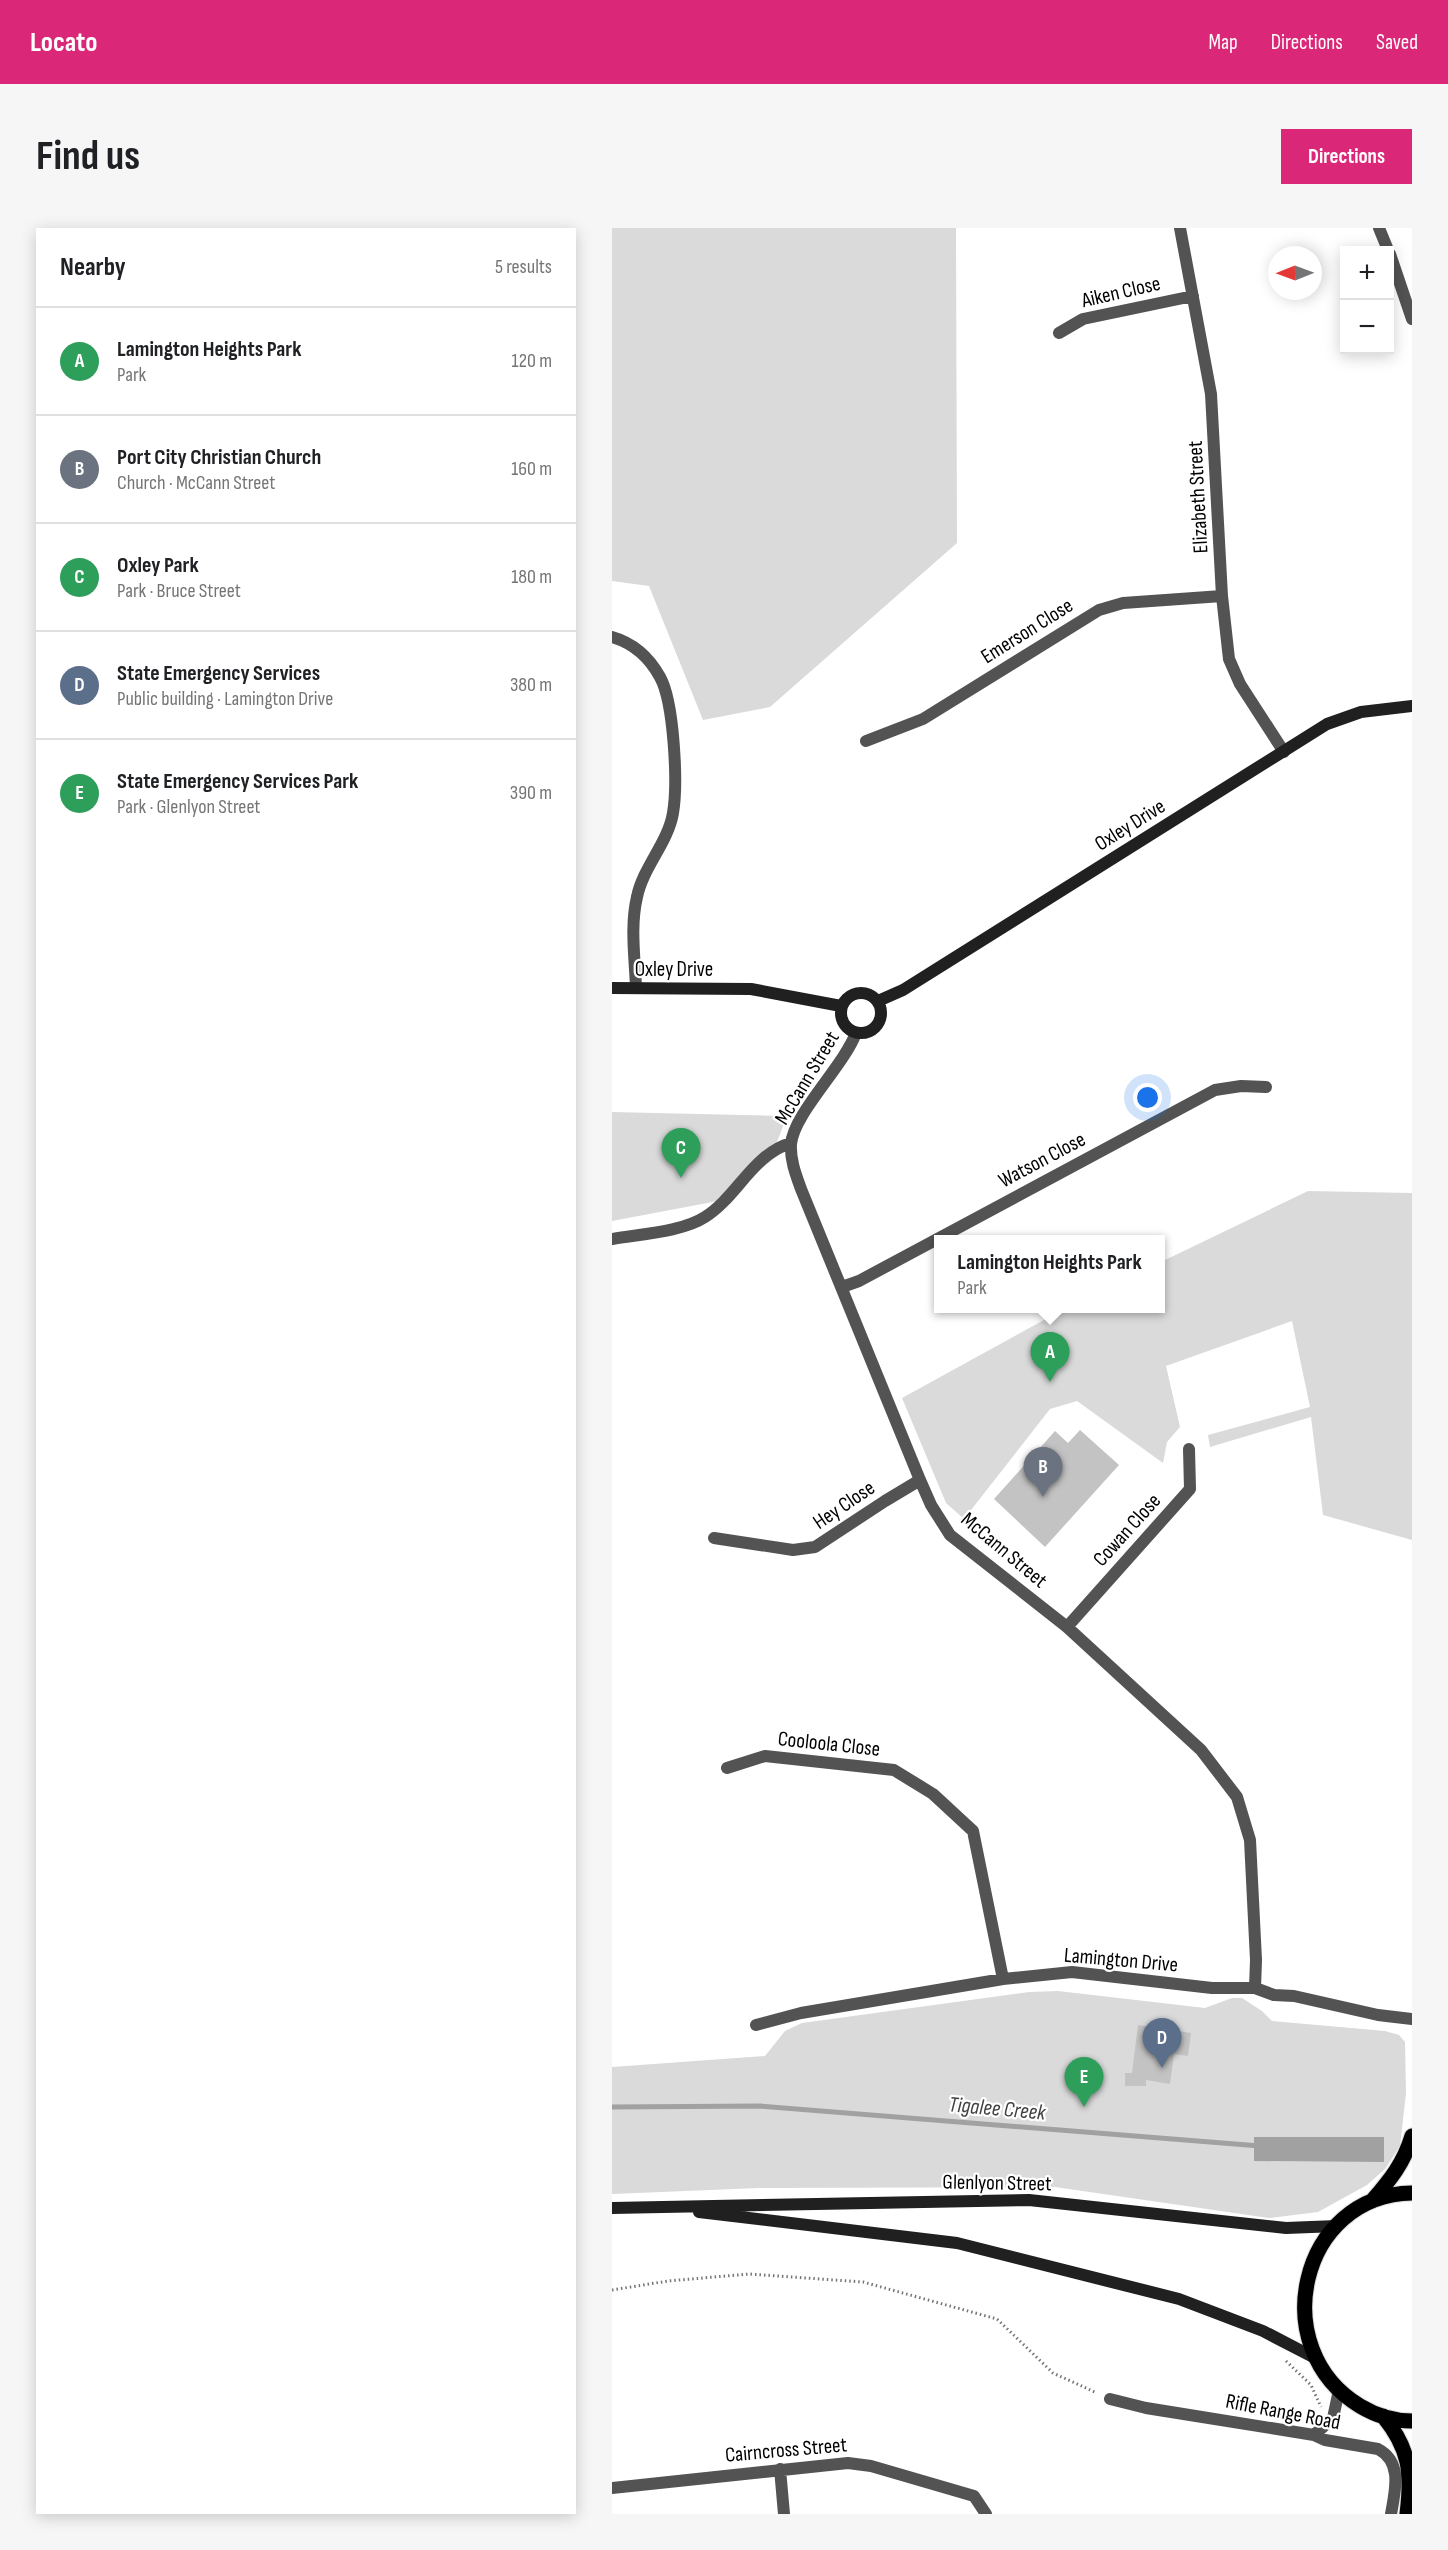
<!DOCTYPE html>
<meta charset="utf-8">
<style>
body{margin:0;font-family:"Sofia Sans Condensed",sans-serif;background:#f6f6f6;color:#202124}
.controls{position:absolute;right:18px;top:18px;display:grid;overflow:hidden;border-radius:0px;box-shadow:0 3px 15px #0003}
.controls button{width:54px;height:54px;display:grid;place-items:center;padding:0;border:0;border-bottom:2px solid #e0e0e0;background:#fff;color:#202124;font:30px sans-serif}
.compass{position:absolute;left:656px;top:18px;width:54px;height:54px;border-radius:50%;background:#fff;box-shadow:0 3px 15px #0003;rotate:269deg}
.you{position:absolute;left:536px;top:870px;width:21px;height:21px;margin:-15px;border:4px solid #fff;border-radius:50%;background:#1a73e8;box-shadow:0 0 0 9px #1a73e833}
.badge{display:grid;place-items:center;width:39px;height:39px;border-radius:50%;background:#db2777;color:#fff;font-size:20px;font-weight:700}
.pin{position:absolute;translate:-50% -50px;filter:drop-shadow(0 2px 3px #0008)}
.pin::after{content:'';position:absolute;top:32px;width:21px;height:18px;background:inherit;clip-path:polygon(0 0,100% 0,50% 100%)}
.popup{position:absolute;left:322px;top:1007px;width:231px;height:78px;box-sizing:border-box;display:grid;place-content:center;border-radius:0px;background:#fff;filter:drop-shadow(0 2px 4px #0005);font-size:20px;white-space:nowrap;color:#757577}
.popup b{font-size:22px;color:#202124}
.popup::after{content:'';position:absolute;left:50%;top:100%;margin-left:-12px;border:12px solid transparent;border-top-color:#fff}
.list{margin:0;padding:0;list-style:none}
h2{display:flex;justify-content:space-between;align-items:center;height:78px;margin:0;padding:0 24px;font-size:26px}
h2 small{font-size:20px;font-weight:400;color:#757577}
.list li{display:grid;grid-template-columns:39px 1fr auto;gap:18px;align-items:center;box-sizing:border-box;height:108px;padding:0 24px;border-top:2px solid #e0e0e0}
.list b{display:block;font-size:22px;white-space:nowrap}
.list p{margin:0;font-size:20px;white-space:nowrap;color:#757577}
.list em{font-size:20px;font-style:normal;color:#757577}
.map{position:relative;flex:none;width:800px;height:2286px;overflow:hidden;border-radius:0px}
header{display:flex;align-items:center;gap:36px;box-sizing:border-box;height:84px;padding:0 30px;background:#db2777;color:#fff}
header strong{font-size:28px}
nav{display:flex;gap:33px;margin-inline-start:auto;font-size:21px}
.intro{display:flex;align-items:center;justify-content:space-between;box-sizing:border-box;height:144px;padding:0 36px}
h1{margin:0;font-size:42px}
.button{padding:15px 27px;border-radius:0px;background:#db2777;color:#fff;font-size:21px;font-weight:700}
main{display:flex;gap:36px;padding:0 36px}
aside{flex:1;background:#fff;border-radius:0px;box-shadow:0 3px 15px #0003}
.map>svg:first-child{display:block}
.green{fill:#dadada}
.water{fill:#a1a1a1}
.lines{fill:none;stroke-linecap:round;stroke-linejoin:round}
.stream{stroke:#a1a1a1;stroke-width:5}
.building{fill:#c3c3c3}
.primary-casing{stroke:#dbdbdb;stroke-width:17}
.path{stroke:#757575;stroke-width:3;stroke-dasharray:1.5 3;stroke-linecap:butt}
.street{stroke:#535353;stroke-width:12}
.secondary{stroke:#202020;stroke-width:12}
.primary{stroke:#000;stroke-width:15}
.labels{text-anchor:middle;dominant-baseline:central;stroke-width:4.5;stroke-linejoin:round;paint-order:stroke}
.street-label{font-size:21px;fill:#000;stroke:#fff}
.water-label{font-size:22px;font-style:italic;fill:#424242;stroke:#fff}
</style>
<header>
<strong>Locato</strong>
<nav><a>Map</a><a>Directions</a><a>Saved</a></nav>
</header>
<div class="intro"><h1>Find us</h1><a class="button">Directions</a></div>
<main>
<aside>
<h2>Nearby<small>5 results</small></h2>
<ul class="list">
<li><span class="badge" style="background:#2e9e5b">A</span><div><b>Lamington Heights Park</b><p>Park</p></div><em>120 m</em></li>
<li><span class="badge" style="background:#6b7280">B</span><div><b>Port City Christian Church</b><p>Church · McCann Street</p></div><em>160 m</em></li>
<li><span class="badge" style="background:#2e9e5b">C</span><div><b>Oxley Park</b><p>Park · Bruce Street</p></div><em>180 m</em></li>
<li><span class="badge" style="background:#5c6f8a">D</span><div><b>State Emergency Services</b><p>Public building · Lamington Drive</p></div><em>380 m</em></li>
<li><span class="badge" style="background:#2e9e5b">E</span><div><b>State Emergency Services Park</b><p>Park · Glenlyon Street</p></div><em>390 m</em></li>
</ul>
</aside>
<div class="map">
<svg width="800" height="2286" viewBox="0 0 800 2286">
<rect width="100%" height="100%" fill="#fff"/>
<path class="green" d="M 0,0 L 344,0 L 345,315 L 158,479 L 91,492 L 37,358 L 0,353 Z
M 0,884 L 175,888 L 165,914 L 165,928 L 111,972 L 0,993 Z
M 696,963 L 800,965 L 800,1312 L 711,1287 L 699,1189 L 598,1219 L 596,1207 L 698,1179 L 680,1093 L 554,1138 L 568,1199 L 555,1214 L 551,1235 L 465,1173 L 438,1181 L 352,1291 L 334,1275 L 290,1170 L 452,1081 L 549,1080 L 549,1034 Z
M 446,1763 L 593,1780 L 620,1770 L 630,1770 L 650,1783 L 660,1793 L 773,1803 L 787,1807 L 793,1814 L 794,1865 L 788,1918 L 773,1941 L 755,1957 L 706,1984 L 657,1990 L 443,1959 L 147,1960 L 0,1966 L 0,1839 L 153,1828 L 173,1803 L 190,1795 L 417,1764 Z"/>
<path class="water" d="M 642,1909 L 772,1909 L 772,1934 L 642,1933 Z"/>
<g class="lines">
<path class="stream" d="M 0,1879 L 148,1878 L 648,1918"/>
</g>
<path class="building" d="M 468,1202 L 507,1237 L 433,1319 L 382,1271 L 443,1203 L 456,1215 Z
M 526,1797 L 579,1805 L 576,1828 L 562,1826 L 558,1856 L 534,1852 L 534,1858 L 513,1858 L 513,1845 L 520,1845 Z"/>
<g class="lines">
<defs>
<path id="primary" d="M 800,1965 C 687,1967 653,2121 748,2178 C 763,2187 782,2193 800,2193
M 760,1973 C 778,1952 792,1935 800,1908
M 771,2188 C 798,2221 800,2245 795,2286"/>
</defs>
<use href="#primary" class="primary-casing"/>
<path class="path" d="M 0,2062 L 56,2053 L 137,2046 L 251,2054 L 385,2091 L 441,2145 L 485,2165
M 674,2133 L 699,2157 L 709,2179"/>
<path class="street" d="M 568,0 L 599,166 L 610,368 L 617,431 L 628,456 L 672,524
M 767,0 L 776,22
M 778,26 L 800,91
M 447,105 L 471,91 L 581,68
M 0,409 C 21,415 37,429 48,449 C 62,474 66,555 61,585 C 56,615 31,639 25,669 C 18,698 23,731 24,760
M 254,513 L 311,491 L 487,382 L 511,375 L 610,368
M 244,805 C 231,839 182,885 179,916 C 178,932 184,947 189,961 L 308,1252 L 319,1277 L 338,1307 L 455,1399 L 589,1522 L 625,1569 L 638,1612 L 644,1732 L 643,1760
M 0,1011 C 28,1006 70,1004 93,989 C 125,969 141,926 179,915
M 230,1059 L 247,1053 L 603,862 L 629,858 L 654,859
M 102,1310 L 181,1322 L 203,1319 L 273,1273 L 308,1252
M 455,1399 L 578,1261 L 577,1221
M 115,1540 L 153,1528 L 282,1542 L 321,1566 L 361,1603 L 391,1751
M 144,1797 L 189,1785 L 391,1751 L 460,1744 L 600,1760 L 643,1760 L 662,1767 L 682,1768 L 766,1787 L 800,1791
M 498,2171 L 534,2180 L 702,2207 L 713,2212 L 766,2221 C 791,2234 783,2263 779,2286
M 702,2207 L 721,2190 L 727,2162
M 168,2241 L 172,2286
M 0,2260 L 236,2235 L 259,2238 L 362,2268 L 374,2286"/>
<path class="secondary" d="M 0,760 L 139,761 L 229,778
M229 785a20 20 0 1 1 40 0a20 20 0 1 1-40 0Z
M 266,773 L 291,762 L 715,496 L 749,484 L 800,478
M 0,1980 L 417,1972 L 674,2000 L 725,1998
M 87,1984 L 345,2015 L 567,2071 L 651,2103 L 703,2130"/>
<use href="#primary" class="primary"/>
</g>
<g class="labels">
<g class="street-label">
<text transform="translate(509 64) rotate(-13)">Aiken Close</text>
<text transform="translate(586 269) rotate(-93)">Elizabeth Street</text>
<text transform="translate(415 403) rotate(-32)">Emerson Close</text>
<text transform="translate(518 597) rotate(-32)">Oxley Drive</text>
<text x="62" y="741">Oxley Drive</text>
<text transform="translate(195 850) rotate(-59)">McCann Street</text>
<text transform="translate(430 932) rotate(-28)">Watson Close</text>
<text transform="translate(232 1277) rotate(-34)">Hey Close</text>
<text transform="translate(515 1302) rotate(-48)">Cowan Close</text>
<text transform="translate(392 1322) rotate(40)">McCann Street</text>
<text transform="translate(217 1516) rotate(6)">Cooloola Close</text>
<text transform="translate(509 1732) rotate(5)">Lamington Drive</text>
<text transform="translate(385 1955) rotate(1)">Glenlyon Street</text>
<text transform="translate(671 2184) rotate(11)">Rifle Range Road</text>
<text transform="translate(174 2222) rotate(-5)">Cairncross Street</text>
</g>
<g class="water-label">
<text transform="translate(385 1881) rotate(5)">Tigalee Creek</text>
</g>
</g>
</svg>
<div class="controls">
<button>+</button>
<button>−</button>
</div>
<svg class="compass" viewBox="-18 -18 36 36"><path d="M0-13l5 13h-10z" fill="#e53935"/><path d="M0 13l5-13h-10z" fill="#757577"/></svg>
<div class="you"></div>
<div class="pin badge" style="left:438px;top:1154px;background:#2e9e5b">A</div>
<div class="popup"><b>Lamington Heights Park</b>Park</div>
<div class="pin badge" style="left:431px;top:1269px;background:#6b7280">B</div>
<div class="pin badge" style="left:69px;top:950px;background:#2e9e5b">C</div>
<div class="pin badge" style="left:550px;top:1840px;background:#5c6f8a">D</div>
<div class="pin badge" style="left:472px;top:1879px;background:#2e9e5b">E</div>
</div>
</main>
